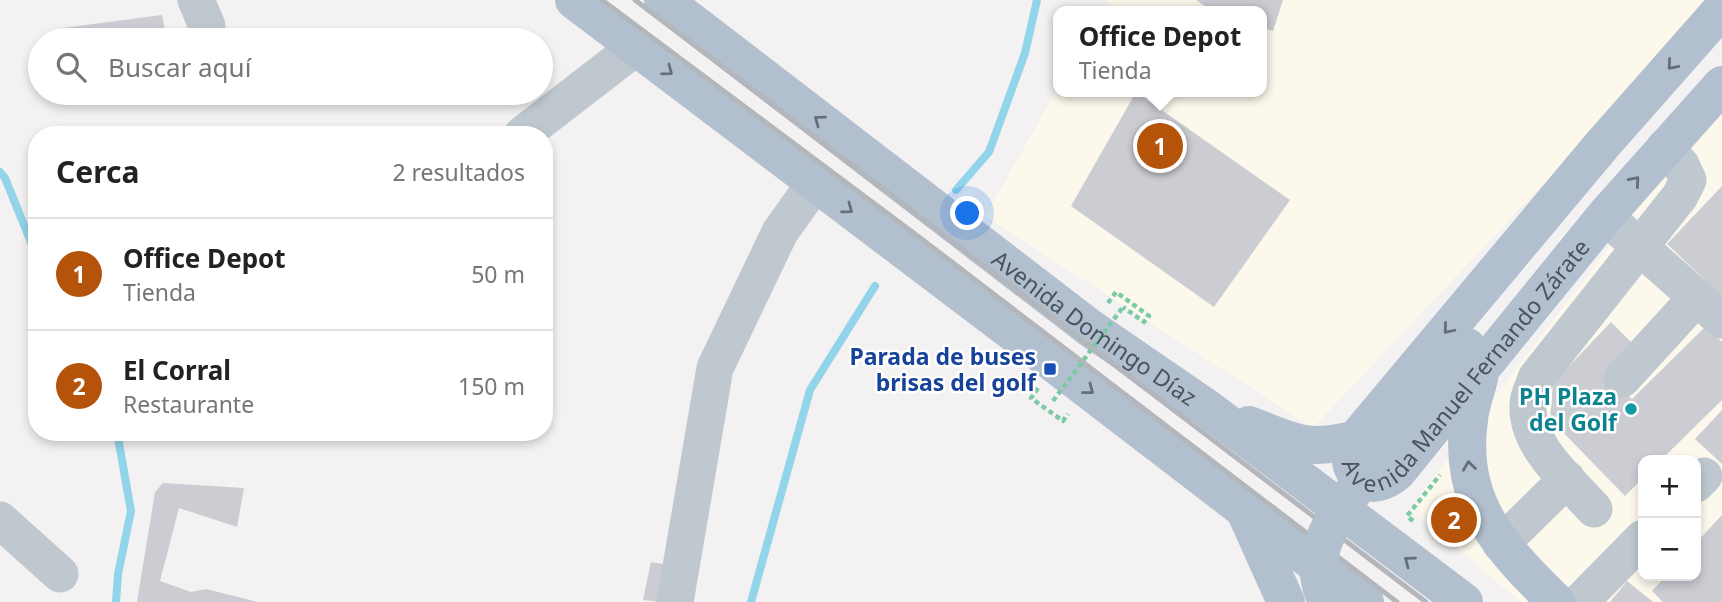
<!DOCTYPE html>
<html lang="es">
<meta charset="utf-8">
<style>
body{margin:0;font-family:"Noto Sans",sans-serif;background:#f2f2f2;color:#222}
.controls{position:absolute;right:21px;bottom:21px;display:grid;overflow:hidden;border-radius:14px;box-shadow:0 4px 10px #0003}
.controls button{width:63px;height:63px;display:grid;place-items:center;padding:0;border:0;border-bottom:2px solid #e0e0e0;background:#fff;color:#222;font:35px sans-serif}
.you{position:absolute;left:968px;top:214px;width:24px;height:24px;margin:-18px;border:5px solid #fff;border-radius:50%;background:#1a73e8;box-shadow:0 0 0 10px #1a73e833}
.badge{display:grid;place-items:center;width:46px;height:46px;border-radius:50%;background:#b45309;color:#fff;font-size:23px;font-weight:700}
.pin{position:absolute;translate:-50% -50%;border:4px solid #fff;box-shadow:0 2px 7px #0006}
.popup{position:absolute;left:1053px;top:6px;width:214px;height:91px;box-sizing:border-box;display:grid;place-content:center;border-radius:14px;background:#fff;filter:drop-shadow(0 2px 5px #0005);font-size:23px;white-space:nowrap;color:#767676}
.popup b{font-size:26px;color:#222}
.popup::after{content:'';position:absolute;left:50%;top:100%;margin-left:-14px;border:14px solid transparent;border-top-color:#fff}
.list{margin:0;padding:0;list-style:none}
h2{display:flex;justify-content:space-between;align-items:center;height:91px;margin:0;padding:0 28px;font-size:30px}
h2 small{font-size:23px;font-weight:400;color:#767676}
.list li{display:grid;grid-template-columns:46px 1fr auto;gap:21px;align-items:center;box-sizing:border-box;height:112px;padding:0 28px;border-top:2px solid #e0e0e0}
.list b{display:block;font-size:26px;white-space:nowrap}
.list p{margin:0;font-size:23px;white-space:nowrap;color:#767676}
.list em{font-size:23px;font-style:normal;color:#767676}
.icon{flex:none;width:38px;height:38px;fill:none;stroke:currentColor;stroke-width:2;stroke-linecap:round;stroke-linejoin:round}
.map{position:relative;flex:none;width:1722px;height:602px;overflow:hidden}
.search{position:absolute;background:#fff;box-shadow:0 4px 10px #0003;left:28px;top:28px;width:525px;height:77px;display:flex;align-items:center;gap:18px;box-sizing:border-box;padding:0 24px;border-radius:38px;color:#767676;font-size:26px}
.panel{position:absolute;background:#fff;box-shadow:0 4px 10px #0003;left:28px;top:126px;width:525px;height:315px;border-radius:28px}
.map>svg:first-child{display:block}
.commercial{fill:#fcf8ec;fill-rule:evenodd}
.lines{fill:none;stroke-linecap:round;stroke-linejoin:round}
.stream{stroke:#92d4e9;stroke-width:8}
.building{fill:#cbcdd3}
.path{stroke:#7ccaa6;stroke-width:4.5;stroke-dasharray:5 3.5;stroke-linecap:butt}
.minor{stroke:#bfc8cf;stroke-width:37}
.major{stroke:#b2bfce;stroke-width:38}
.rail{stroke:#b3b6bb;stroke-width:5}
.path-bridge{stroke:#7ccaa6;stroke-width:4.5;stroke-dasharray:5 3.5;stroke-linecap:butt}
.major-bridge{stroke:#b2bfce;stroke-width:38}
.oneway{stroke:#636f7a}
.transit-dot{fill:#1a4fb4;stroke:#fff;stroke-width:2.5}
.culture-dot{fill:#0f9aa8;stroke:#fff;stroke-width:2.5}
.labels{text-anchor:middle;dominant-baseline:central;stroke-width:5;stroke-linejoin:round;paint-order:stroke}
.street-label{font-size:23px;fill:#49545e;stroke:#fff}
.transit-label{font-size:23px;font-weight:bold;fill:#164399;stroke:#fff;text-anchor:end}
.culture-label{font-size:23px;font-weight:bold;fill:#0d838f;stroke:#fff;text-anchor:end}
</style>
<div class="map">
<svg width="1722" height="602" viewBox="0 0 1722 602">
<rect width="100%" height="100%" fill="#f3f1f1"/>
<path class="commercial" d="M 1109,0 L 1717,0 L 1313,428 L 985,216 L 1058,88 L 1058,92 L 1262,92 L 1262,11 L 1103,11 Z
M 1722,107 L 1722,602 L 1521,602 L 1409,509 L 1697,132 ZM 1643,460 L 1696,460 L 1696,576 L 1643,576 Z"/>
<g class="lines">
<path class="stream" d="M 0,172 L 5,178 L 37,257
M 956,190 L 989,152 L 1025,53 L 1037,0
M 116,602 L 118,574 L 131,511 L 117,432
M 751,602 L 810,390 L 875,286"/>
</g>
<path class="building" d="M 1196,0 L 1283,0 L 1273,31 L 1262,27 L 1262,11 L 1212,11 Z
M 162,15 L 165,31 L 182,29 L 183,40 L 65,40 L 63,28 Z
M 1136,92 L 1290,200 L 1214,307 L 1071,206 Z
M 72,93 L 154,93 L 154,94 L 73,105 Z
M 1722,186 L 1722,296 L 1667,244 Z
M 1611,322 L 1634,345 L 1606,373 L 1632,399 L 1706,326 L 1722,342 L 1722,400 L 1661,460 L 1643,460 L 1643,478 L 1625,496 L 1550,419 L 1553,383 Z
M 1722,410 L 1722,464 L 1695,439 Z
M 163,483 L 244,488 L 237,527 L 179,508 L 160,581 L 191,592 L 206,589 L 258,602 L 137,602 L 155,492 Z
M 1722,515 L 1722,602 L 1663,602 L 1652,591 L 1666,576 L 1696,576 L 1696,543 Z
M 651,562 L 668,565 L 660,602 L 643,600 Z
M 1627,581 L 1653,602 L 1610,602 Z"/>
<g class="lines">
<path class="path" d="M 1108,303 L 1116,292 L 1149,316 L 1144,322 L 1123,307
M 1038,388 L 1031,398 L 1063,421 L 1068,414
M 1413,521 L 1407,516 L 1440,475"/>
<path class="minor" d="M 196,0 L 207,26
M 522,135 L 636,47
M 1605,216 L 1722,320
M 1622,379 L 1697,297
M 1696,484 L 1704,476
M 1594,509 C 1569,481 1525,445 1528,404 C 1528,395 1534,386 1536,378 L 1680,196 L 1688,180 L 1681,165 L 1665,147
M 0,520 L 60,574
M 1501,544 L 1567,479
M 675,602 L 715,368 L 780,232 L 815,183
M 1580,602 L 1643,538"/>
<g class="major">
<path d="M 574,0 L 1056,365 L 1365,602"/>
<path id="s1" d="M 663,0 L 1090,328 L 1208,409 L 1464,602"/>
<path id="s2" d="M 1722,9 L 1602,145 L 1356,439 C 1354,447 1349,457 1352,466 C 1361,490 1382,485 1397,472 L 1605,216 L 1722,85"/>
<path d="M 1479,378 C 1476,392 1470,406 1469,420 C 1457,503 1502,549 1556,602"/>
<path d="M 1249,425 C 1295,443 1307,452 1356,439"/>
<path d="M 1246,513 L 1286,602"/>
</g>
<path class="rail" d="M 602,0 L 923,240 L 1397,602
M 635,0 L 1426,602"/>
<path class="path-bridge" d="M 1053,401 L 1123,307"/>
<path class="major-bridge" d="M 1327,602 C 1310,565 1321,543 1339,510 L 1467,347"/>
</g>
<defs><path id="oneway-chevron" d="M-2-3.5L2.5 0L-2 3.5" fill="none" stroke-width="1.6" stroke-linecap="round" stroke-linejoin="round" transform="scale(1.75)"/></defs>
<g class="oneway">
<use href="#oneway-chevron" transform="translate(1672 65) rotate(131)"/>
<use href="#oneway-chevron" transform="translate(668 71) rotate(37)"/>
<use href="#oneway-chevron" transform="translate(819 120) rotate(-143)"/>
<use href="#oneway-chevron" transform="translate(1635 181) rotate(-49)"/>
<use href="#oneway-chevron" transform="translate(848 209) rotate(37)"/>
<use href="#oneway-chevron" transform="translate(1448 329) rotate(130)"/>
<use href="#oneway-chevron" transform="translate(1089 390) rotate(38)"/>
<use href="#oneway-chevron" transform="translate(1469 466) rotate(-98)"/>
<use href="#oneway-chevron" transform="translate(1409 561) rotate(-143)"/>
</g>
<rect class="transit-dot" x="1043" y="362" width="14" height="14" rx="3.5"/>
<circle class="culture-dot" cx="1631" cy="409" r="7"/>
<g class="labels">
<g class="street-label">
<text stroke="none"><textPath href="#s1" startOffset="542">Avenida Domingo Díaz</textPath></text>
<text stroke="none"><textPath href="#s2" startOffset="765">Avenida Manuel Fernando Zárate</textPath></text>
</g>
<g class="transit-label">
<text x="1036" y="356">Parada de buses<tspan x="1036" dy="26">brisas del golf</tspan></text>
</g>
<g class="culture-label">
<text x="1617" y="396">PH Plaza<tspan x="1617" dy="26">del Golf</tspan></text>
</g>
</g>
</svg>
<div class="controls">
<button>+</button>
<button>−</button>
</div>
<div class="you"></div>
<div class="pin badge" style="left:1160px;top:146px">1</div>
<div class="popup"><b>Office Depot</b>Tienda</div>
<div class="pin badge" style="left:1454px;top:520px">2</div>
<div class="search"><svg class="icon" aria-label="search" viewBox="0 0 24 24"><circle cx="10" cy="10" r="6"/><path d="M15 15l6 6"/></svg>Buscar aquí</div>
<section class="panel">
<h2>Cerca<small>2 resultados</small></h2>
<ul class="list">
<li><span class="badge">1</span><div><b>Office Depot</b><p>Tienda</p></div><em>50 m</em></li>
<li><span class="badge">2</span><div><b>El Corral</b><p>Restaurante</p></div><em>150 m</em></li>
</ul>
</section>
</div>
